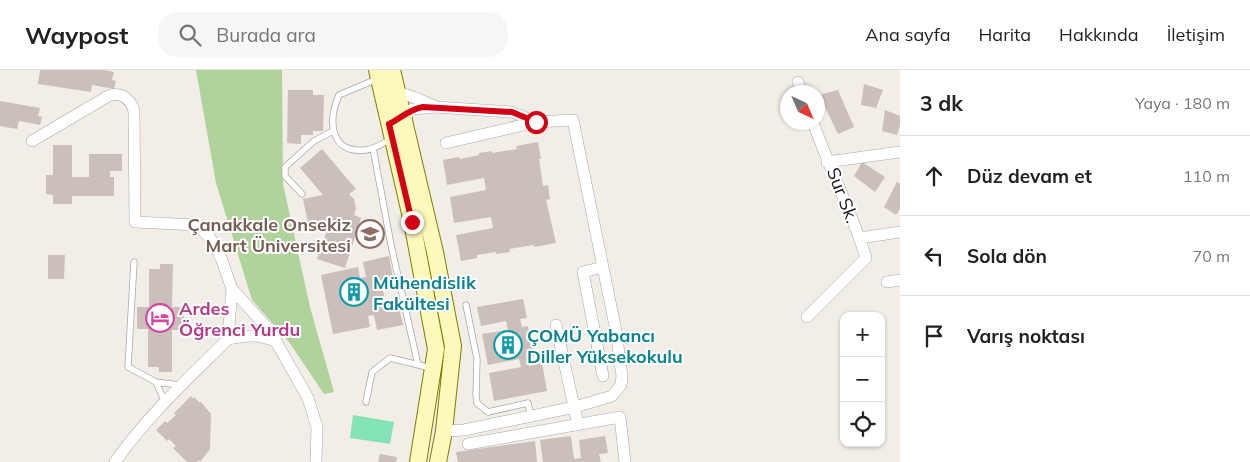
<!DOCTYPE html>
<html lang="tr">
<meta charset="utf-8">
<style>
body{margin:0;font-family:Mulish,sans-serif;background:#f6f6f6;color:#222}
.controls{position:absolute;right:15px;bottom:15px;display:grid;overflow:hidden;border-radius:10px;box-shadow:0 1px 4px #0004}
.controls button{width:45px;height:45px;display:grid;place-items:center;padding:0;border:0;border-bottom:1px solid #e0e0e0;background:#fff;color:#222;font:25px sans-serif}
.compass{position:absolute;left:780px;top:15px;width:45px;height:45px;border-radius:50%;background:#fff;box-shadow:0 1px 4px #0004;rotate:136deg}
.stop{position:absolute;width:15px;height:15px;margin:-11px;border:4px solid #d20014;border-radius:50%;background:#fff}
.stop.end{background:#d20014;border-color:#fff;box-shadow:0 1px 5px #0008}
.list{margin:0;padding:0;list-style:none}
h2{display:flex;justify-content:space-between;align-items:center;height:65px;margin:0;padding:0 20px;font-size:21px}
h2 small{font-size:16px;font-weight:400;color:#767676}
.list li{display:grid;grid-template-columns:32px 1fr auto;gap:15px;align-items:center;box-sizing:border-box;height:80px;padding:0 20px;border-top:1px solid #e0e0e0}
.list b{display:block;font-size:19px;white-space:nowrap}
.list em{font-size:16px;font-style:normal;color:#767676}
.icon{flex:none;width:28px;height:28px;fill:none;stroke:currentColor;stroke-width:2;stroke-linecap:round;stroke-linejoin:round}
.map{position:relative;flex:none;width:900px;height:392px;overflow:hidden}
header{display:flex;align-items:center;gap:30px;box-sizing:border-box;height:70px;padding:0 25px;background:#fff;border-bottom:1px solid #e0e0e0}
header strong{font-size:24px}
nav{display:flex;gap:28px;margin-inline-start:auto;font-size:18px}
.search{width:350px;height:45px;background:#f6f6f6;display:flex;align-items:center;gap:12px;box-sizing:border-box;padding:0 18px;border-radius:20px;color:#767676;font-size:19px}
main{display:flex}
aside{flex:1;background:#fff}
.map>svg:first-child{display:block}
.forest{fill:#b0d39b}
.pitch{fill:#83e3b5}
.building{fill:#cabfba}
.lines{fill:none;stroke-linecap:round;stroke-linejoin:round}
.lane-casing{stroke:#a8a8a8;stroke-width:7}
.street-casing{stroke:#a8a8a8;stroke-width:12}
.secondary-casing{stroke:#7f8000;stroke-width:18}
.lane{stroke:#fff;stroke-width:5.5}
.street{stroke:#fff;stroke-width:11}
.secondary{stroke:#fcf9bb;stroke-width:16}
.route{stroke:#d20014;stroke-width:6}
.labels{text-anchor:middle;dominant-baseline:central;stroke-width:4;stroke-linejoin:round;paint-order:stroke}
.street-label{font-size:18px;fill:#212121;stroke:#fff}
.education-label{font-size:18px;font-weight:bold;fill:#785e54;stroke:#fff;text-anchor:end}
.culture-label{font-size:18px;font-weight:bold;fill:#0d838f;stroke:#fff;text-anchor:start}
.hotel-label{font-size:18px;font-weight:bold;fill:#b23c85;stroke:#fff;text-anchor:start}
</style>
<header>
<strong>Waypost</strong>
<div class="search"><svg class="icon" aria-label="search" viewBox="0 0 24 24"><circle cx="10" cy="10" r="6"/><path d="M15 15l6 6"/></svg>Burada ara</div>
<nav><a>Ana sayfa</a><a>Harita</a><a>Hakkında</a><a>İletişim</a></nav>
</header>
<main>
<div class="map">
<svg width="900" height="392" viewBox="0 0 900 392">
<rect width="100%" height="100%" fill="#f2ede7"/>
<path class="forest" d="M 196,0 L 282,0 L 283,114 L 310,237 L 334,322 L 324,324 L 289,272 L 252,230 L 216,113 Z"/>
<path class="pitch" d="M 353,345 L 394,352 L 390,374 L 350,368 Z"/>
<path class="building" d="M 40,0 L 104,0 L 114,2 L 112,10 L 116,11 L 114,19 L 92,15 L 91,22 L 38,14 Z
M 864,14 L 883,20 L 876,38 L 861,35 Z
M 288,20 L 313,20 L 313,25 L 324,25 L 323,61 L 313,61 L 313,65 L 301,65 L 301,74 L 287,73 Z
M 838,20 L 854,57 L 838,64 L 819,25 Z
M 0,31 L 40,38 L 38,46 L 42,47 L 40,55 L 19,51 L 17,59 L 0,56 Z
M 885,40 L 900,46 L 900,55 L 897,65 L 882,61 Z
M 538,72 L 541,89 L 539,89 L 543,116 L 548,115 L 550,129 L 546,130 L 556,173 L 534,177 L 534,175 L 509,179 L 510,182 L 496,184 L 496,182 L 477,185 L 477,188 L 461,191 L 456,165 L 493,158 L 491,147 L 454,153 L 450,127 L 486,120 L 484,108 L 447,115 L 443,90 L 459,87 L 460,89 L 479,85 L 479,83 L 492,81 L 492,83 L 517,79 L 516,76 Z
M 53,75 L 72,75 L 72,107 L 89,107 L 89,84 L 122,84 L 122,101 L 110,101 L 110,107 L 114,107 L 114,126 L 72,126 L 72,134 L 53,134 L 53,125 L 46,124 L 46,105 L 53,105 Z
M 322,79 L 356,119 L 349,124 L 354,129 L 356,139 L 354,145 L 361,148 L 345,198 L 317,189 L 331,149 L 308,153 L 303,129 L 323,125 L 300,98 Z
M 862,92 L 885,107 L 875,122 L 854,106 Z
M 897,112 L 900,114 L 900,139 L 896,145 L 884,137 Z
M 48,185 L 65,185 L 64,209 L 48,209 Z
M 389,186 L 393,208 L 381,210 L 386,236 L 398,233 L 403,255 L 377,260 L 374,245 L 368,246 L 370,257 L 333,264 L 321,205 L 358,197 L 360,208 L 366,207 L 363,192 Z
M 160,194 L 173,194 L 172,237 L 184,237 L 184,260 L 172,260 L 172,302 L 159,302 L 159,297 L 148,297 L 148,259 L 137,259 L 137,237 L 149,237 L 149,199 L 160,199 Z
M 523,229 L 527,248 L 520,249 L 522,257 L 528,256 L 534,286 L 527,287 L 529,296 L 542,293 L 547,321 L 494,331 L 489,303 L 521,297 L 519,289 L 488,295 L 482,264 L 508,260 L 506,251 L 481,256 L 477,237 Z
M 191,326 L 193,329 L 194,327 L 200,333 L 201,332 L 211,344 L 210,379 L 200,392 L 199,390 L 197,392 L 187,392 L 173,378 L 176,376 L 169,369 L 167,371 L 156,360 L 165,351 L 167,353 L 176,345 L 174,343 Z
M 571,366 L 574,389 L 581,388 L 579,370 L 605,366 L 608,383 L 599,384 L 601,392 L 543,392 L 540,370 Z
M 535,371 L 537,392 L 458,392 L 456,382 Z
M 380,384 L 397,387 L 396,392 L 378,392 Z"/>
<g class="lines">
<defs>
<path id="lane" d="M 377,9 L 339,25 C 328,50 329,84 366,80 C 375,79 383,73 391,69
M 373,78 L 391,175 L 418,295
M 302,124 L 285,106 L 285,97 L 314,71 L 333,61
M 134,192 L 128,297 L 156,312 L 180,315
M 466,235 L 477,289 L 476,325 L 477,333 L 488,342 L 528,333 L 531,347
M 156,312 L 165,332
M 366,332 L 372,302 L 390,288 L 431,298"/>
<path id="street" d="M 798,12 L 802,22
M 397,22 L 416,28 L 434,36
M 402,47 L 413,39 L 435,37 L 512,42 L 536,52 L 573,50 L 616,261 L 622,306 L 621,315 L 612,326 L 575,337 L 464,360 L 444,361
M 32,71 L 110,25 C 122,23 131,29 134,41 L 135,152 L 197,155 L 210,168 L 221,188 L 232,219 L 270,261 L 308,328 L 317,357 L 316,392
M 446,73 L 536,52
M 827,92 L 900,82
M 860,168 L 900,162
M 887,212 L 900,210
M 807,247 L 866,188 C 852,142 829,98 813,52
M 556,255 L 578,355
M 228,269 L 232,219
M 603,306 L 583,202 L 603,197
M 468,374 L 620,347 L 625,392
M 115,392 C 147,346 189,308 228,269 C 247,265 259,264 277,272"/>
<path id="secondary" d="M 377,0 L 412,152 L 436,279 L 418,392
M 392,0 L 435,182 L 453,276 L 444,361 L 438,392"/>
</defs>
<use href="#lane" class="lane-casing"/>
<use href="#street" class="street-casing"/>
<use href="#secondary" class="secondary-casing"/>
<use href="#lane" class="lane"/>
<use href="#street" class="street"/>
<use href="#secondary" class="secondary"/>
</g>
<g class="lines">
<path class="route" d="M 412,152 L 389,54 C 401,48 410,39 423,37 L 512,42 L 536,52"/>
</g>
<defs>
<symbol id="university-ring" viewBox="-11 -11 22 22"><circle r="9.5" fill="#fff" stroke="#8d6e63" stroke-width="1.5"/><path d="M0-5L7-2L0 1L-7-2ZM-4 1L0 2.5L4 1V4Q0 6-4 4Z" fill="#8d6e63"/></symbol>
<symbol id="building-ring" viewBox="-11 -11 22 22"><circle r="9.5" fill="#fff" stroke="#0f9aa8" stroke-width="1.5"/><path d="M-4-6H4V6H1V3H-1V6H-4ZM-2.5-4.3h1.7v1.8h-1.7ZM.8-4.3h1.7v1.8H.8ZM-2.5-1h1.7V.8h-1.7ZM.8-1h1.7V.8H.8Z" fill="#0f9aa8"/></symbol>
<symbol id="hotel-ring" viewBox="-11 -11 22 22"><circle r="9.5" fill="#fff" stroke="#d1479c" stroke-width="1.5"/><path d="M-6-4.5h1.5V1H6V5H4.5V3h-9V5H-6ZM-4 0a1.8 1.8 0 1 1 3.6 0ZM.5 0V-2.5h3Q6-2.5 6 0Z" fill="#d1479c"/></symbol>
</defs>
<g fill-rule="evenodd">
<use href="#university-ring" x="354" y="148" width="32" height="32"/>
<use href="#building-ring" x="338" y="206" width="32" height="32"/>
<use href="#hotel-ring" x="144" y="232" width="32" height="32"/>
<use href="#building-ring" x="492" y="259" width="32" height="32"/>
</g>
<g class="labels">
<g class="street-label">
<text transform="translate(843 125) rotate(69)">Sur Sk.</text>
</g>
<g class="education-label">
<text x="351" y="154">Çanakkale Onsekiz<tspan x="351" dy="21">Mart Üniversitesi</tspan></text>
</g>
<g class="culture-label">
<text x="373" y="212">Mühendislik<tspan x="373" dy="21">Fakültesi</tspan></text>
<text x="527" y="265">ÇOMÜ Yabancı<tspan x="527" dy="21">Diller Yüksekokulu</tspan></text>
</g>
<g class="hotel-label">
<text x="179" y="238">Ardes<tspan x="179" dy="21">Öğrenci Yurdu</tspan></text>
</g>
</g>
</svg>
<div class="controls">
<button>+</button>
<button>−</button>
<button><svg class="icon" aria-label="locate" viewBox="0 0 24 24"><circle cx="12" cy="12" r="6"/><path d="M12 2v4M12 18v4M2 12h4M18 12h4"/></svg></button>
</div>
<svg class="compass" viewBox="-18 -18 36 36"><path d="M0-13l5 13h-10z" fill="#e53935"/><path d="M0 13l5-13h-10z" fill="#767676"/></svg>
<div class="stop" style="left:536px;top:52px"></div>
<div class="stop end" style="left:412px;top:152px"></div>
</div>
<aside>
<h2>3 dk<small>Yaya · 180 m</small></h2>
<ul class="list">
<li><svg class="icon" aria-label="ahead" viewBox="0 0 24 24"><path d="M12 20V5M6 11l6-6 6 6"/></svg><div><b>Düz devam et</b></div><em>110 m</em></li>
<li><svg class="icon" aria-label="left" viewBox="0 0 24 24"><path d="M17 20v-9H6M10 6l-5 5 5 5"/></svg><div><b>Sola dön</b></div><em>70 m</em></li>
<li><svg class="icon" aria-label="arrive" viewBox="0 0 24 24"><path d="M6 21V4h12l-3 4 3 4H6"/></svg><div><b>Varış noktası</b></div></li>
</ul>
</aside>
</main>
